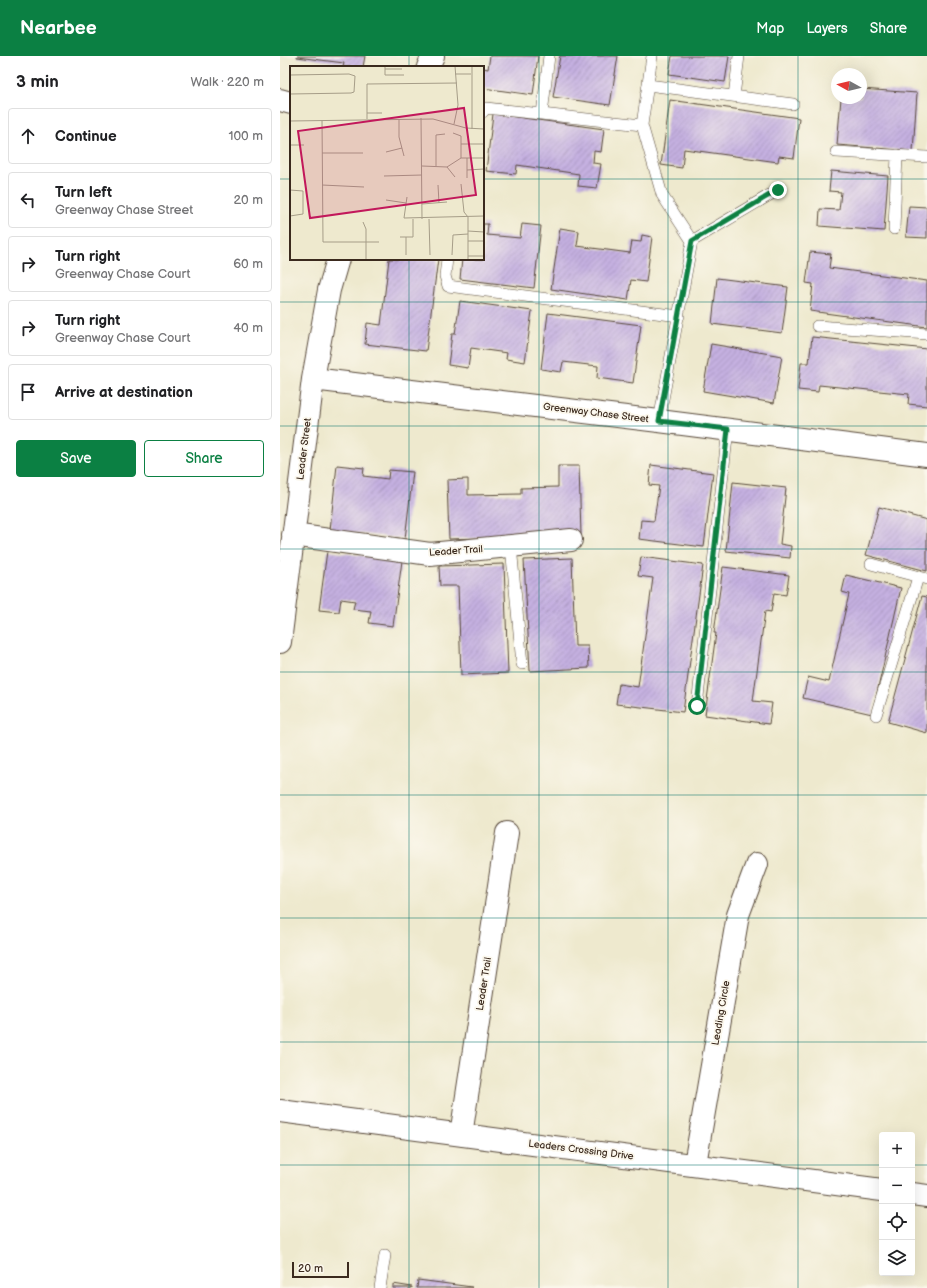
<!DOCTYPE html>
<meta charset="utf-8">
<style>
body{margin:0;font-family:"Balsamiq Sans",sans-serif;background:#f6f6f6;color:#202124}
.controls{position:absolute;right:12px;bottom:12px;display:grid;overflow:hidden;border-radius:4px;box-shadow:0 4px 16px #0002}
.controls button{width:36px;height:36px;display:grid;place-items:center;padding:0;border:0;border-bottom:1px solid #e0e0e0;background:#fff;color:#202124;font:20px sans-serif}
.compass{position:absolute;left:551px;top:12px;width:36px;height:36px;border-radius:50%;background:#fff;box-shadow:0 4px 16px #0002;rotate:278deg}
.scale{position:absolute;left:12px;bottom:10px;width:57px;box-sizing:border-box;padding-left:4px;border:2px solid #3b2a1e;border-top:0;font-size:11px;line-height:14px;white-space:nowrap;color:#3b2a1e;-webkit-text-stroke:3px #fbf7ec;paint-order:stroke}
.stop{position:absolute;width:12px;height:12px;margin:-9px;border:3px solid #0b8043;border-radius:50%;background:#fff}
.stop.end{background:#0b8043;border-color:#fff;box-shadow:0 1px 4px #0008}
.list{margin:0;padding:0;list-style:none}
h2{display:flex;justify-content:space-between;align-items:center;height:52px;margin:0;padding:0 16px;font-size:17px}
h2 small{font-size:13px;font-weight:400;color:#757577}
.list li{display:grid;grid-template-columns:26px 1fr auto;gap:12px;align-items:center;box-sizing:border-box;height:56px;margin:0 8px 8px;padding:0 8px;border:1px solid #e0e0e0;border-radius:4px}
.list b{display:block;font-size:15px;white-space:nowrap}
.list p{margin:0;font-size:13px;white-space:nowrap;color:#757577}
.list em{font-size:13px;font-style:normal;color:#757577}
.actions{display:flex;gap:8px;padding:12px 16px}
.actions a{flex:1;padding:9px 0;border:1px solid #0b8043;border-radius:4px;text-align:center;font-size:14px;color:#0b8043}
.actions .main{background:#0b8043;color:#fff}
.icon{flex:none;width:22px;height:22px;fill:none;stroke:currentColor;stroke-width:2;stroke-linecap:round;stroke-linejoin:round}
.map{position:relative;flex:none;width:647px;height:1232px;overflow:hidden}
header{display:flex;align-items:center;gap:24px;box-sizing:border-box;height:56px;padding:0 20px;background:#0b8043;color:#fff}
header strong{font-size:19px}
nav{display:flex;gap:22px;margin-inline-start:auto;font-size:14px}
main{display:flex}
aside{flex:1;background:#fff}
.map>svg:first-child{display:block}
.building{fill:url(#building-hatch)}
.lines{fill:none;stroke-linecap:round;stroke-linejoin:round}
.service-casing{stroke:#564738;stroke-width:12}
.minor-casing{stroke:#564738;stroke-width:24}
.service{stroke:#fff;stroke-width:11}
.minor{stroke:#fff;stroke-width:22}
.route{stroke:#0b8043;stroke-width:5}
.grid{fill:none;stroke:#0f766e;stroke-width:1;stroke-opacity:0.55}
.labels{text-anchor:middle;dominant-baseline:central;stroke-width:3.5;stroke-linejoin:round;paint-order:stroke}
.street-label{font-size:10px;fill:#3b2a1e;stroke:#fbf7ec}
.inset-road{fill:none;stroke:#a69d88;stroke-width:1}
.view{fill:#c2185b;fill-opacity:0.15;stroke:#c2185b;stroke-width:2}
.inset-edge{fill:none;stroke:#3b2a1e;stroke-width:2}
</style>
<header>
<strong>Nearbee</strong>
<nav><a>Map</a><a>Layers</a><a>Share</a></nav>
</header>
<main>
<aside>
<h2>3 min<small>Walk · 220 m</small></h2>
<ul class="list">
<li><svg class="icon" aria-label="ahead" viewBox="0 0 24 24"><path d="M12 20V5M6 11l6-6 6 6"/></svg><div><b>Continue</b></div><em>100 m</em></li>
<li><svg class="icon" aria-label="left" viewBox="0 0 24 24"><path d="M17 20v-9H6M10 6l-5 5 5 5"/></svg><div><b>Turn left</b><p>Greenway Chase Street</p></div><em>20 m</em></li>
<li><svg class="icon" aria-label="right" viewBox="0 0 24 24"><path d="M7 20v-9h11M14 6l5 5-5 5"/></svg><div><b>Turn right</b><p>Greenway Chase Court</p></div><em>60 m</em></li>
<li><svg class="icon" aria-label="right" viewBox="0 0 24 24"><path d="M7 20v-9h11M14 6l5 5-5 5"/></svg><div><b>Turn right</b><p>Greenway Chase Court</p></div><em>40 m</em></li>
<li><svg class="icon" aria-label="arrive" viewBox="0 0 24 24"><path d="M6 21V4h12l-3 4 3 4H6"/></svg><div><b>Arrive at destination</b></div></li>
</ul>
<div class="actions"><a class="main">Save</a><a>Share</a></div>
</aside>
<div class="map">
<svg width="647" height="1232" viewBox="0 0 647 1232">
<defs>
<pattern id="building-hatch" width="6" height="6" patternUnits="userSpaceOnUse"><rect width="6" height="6" fill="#c5b0e1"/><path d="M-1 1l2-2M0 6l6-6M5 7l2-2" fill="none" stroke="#a18fb6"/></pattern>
</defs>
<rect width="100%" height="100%" fill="#fbf7ec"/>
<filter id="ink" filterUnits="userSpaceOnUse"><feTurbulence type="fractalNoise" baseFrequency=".025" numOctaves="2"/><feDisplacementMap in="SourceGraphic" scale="8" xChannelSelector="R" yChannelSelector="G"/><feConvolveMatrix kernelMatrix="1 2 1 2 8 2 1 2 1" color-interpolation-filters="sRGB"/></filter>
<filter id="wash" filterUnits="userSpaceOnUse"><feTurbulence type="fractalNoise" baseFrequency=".012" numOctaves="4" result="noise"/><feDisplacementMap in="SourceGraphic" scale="16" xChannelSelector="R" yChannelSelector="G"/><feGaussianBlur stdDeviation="0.9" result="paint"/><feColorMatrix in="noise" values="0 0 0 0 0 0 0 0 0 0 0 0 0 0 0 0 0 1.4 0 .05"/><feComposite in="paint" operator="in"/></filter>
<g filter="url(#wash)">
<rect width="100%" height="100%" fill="#eee9ce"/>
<g id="blocks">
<path class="building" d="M 17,0 L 85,0 L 83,11 L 63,11 L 64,7 L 17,1 Z
M 210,0 L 258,0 L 253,39 L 203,32 L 203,12 L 208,13 Z
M 280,0 L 338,0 L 330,49 L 273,41 Z
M 392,0 L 449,0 L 445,26 L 389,18 Z
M 581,33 L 637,37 L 633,95 L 557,89 L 561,42 L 581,42 Z
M 390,44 L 519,62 L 514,102 L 499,100 L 498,106 L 404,93 L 402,112 L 381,109 Z
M 213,58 L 324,73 L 321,96 L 314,95 L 313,107 L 321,108 L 317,132 L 298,130 L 299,118 L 237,109 L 236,118 L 206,115 Z
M 551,115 L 608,120 L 604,175 L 539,170 L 540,153 L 559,154 L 561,136 L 549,135 Z
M 629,150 L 647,151 L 647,182 L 626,181 Z
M 203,168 L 208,168 L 207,179 L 240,182 L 242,168 L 261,170 L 254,232 L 180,223 L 182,203 L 203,203 Z
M 280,172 L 299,175 L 297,190 L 350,197 L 352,185 L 361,186 L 362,179 L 372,181 L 366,226 L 351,224 L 348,244 L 271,233 Z
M 530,196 L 551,198 L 549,212 L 647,225 L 647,271 L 530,255 L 533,228 L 526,227 Z
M 109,203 L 158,203 L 146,295 L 85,288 L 87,267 L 101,269 Z
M 437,222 L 508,231 L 502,277 L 432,268 Z
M 180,245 L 252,255 L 245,306 L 226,303 L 227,297 L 191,292 L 188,312 L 168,309 L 172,278 L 175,278 Z
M 268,257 L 361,269 L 353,327 L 317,322 L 318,310 L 283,306 L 281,316 L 261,313 Z
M 532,281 L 647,293 L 647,350 L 628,348 L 629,338 L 539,329 L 538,336 L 518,334 L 521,307 L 529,307 Z
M 431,288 L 502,300 L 494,347 L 423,335 Z
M 57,409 L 84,412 L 83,420 L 108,423 L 109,414 L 133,416 L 125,483 L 50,474 Z
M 371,409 L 433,417 L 424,491 L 359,483 L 361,464 L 374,465 L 379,430 L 369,429 Z
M 278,410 L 299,410 L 301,479 L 169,483 L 167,424 L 188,423 L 188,439 L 241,438 L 241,432 L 278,431 Z
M 453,426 L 506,432 L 500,488 L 511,490 L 510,502 L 446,495 Z
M 599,451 L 647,464 L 647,515 L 586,499 Z
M 47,495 L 122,505 L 113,570 L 89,567 L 91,555 L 73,553 L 75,545 L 61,543 L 59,556 L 39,554 Z
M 361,501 L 423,509 L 403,656 L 336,648 L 339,628 L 358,631 L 373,522 L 358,520 Z
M 292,502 L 295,590 L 308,590 L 309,612 L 250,615 L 244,504 Z
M 224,508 L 228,617 L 181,619 L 178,530 L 160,530 L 159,510 Z
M 443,511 L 509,519 L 506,539 L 494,537 L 491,556 L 485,555 L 473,645 L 492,647 L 489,668 L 425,659 L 436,577 L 434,577 Z
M 566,519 L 621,532 L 592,658 L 523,642 L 528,621 L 549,626 L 569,538 L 562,536 Z
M 642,540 L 647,541 L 647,677 L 608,666 Z
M 138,1224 L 192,1231 L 191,1232 L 137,1232 Z
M 113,1228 L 132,1231 L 132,1232 L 113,1232 Z"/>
</g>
</g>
<g filter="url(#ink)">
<use href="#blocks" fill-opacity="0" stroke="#564738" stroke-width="1"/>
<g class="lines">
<defs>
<path id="service" d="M 372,0 L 362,69 L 382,139 L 412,185
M 368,29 L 513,48
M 454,40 L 459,0
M 203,56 L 206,52 L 362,69
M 262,58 L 269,0
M 556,96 L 647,101
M 614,173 L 617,99
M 167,203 L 165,220 L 168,230 L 399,260
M 537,270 L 647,278
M 379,365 L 412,185 L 498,134
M 231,490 L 242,608
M 591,508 L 647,523
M 417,650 L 448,373
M 596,659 L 638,521
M 100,1232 L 105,1199"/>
<path id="minor" d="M 148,11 L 153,0
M 0,44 L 11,47
M 33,323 L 379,365 L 647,399
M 13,479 L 150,498 L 291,484
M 0,586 L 33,323 L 49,234 L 58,203
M 0,1055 C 201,1082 402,1106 602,1134
M 181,1079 L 227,777
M 415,1108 L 458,859 L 477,808
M 632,1138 L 647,1140"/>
</defs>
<use href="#service" class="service-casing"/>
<use href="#minor" class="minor-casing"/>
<use href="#service" class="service"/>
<use href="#minor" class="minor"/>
</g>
</g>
<g class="lines" filter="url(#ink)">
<path class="route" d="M 417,650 L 448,373 L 379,365 L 412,185 L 498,134"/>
</g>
<path class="grid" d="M 129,0 L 129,11M 259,0 L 259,1232M 388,0 L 388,1232M 518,0 L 518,1232M 0,123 L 11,123M 203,123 L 647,123M 129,203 L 129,1232M 0,246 L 647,246M 0,370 L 647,370M 0,493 L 647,493M 0,616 L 647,616M 0,739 L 647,739M 0,862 L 647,862M 0,986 L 647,986M 0,1109 L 602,1109M 632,1109 L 647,1109"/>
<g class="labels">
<g class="street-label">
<text transform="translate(316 357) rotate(7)">Greenway Chase Street</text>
<text transform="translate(24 393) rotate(-83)">Leader Street</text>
<text transform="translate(176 495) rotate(-4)">Leader Trail</text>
<text transform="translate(204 928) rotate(-81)">Leader Trail</text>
<text transform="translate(441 957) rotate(-80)">Leading Circle</text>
<text transform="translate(301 1094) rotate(7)">Leaders Crossing Drive</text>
</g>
</g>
<g transform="translate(10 10)">
<rect width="194" height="194" fill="#eee9ce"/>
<path class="inset-road" d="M 95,0 L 95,9 L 114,9M 182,0 L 182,63M 95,3 L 112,3M 165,8 L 181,8M 0,9 L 59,8 L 65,10 L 64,26 L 61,27 L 0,28M 77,47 L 92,47M 131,52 L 132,153M 77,53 L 77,18 L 167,17M 109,53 L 109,71 L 114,90M 32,54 L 33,176 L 89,176M 0,55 L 143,53 L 176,62 L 194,63M 164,58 L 168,39 L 165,0M 163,67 L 171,70 L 171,92M 171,78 L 194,78M 0,79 L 14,79M 96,86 L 112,82M 32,87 L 73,87M 177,92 L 177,112M 132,100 L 157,101 L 165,111M 146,100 L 146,69 L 155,68M 157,101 L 171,92 L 194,92M 177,104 L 194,103M 94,110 L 132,109M 171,118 L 174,146 L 178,151 L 178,194M 32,119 L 74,121M 148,119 L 149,137M 0,124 L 13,125 L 13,148 L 0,150M 117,131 L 114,152 L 194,150M 96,134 L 116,137M 132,138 L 157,136M 139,153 L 140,189M 73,156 L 76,163 L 76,194M 178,165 L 194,166M 110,171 L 123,171 L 123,153M 116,171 L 116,189M 178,175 L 194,175M 162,189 L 163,169 L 178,168M 178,190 L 194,190"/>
<path class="view" d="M 174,42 L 186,129 L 20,152 L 8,65 Z"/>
<rect width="194" height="194" class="inset-edge"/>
</g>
</svg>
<div class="controls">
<button>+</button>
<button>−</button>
<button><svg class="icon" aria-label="locate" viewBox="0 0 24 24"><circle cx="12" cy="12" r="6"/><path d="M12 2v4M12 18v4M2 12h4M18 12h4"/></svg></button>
<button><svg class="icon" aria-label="layers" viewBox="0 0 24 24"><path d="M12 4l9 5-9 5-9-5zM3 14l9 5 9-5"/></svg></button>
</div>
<svg class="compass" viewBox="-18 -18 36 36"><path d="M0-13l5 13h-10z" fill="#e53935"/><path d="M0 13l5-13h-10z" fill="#757577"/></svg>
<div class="scale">20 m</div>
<div class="stop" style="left:417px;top:650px"></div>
<div class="stop end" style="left:498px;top:134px"></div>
</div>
</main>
